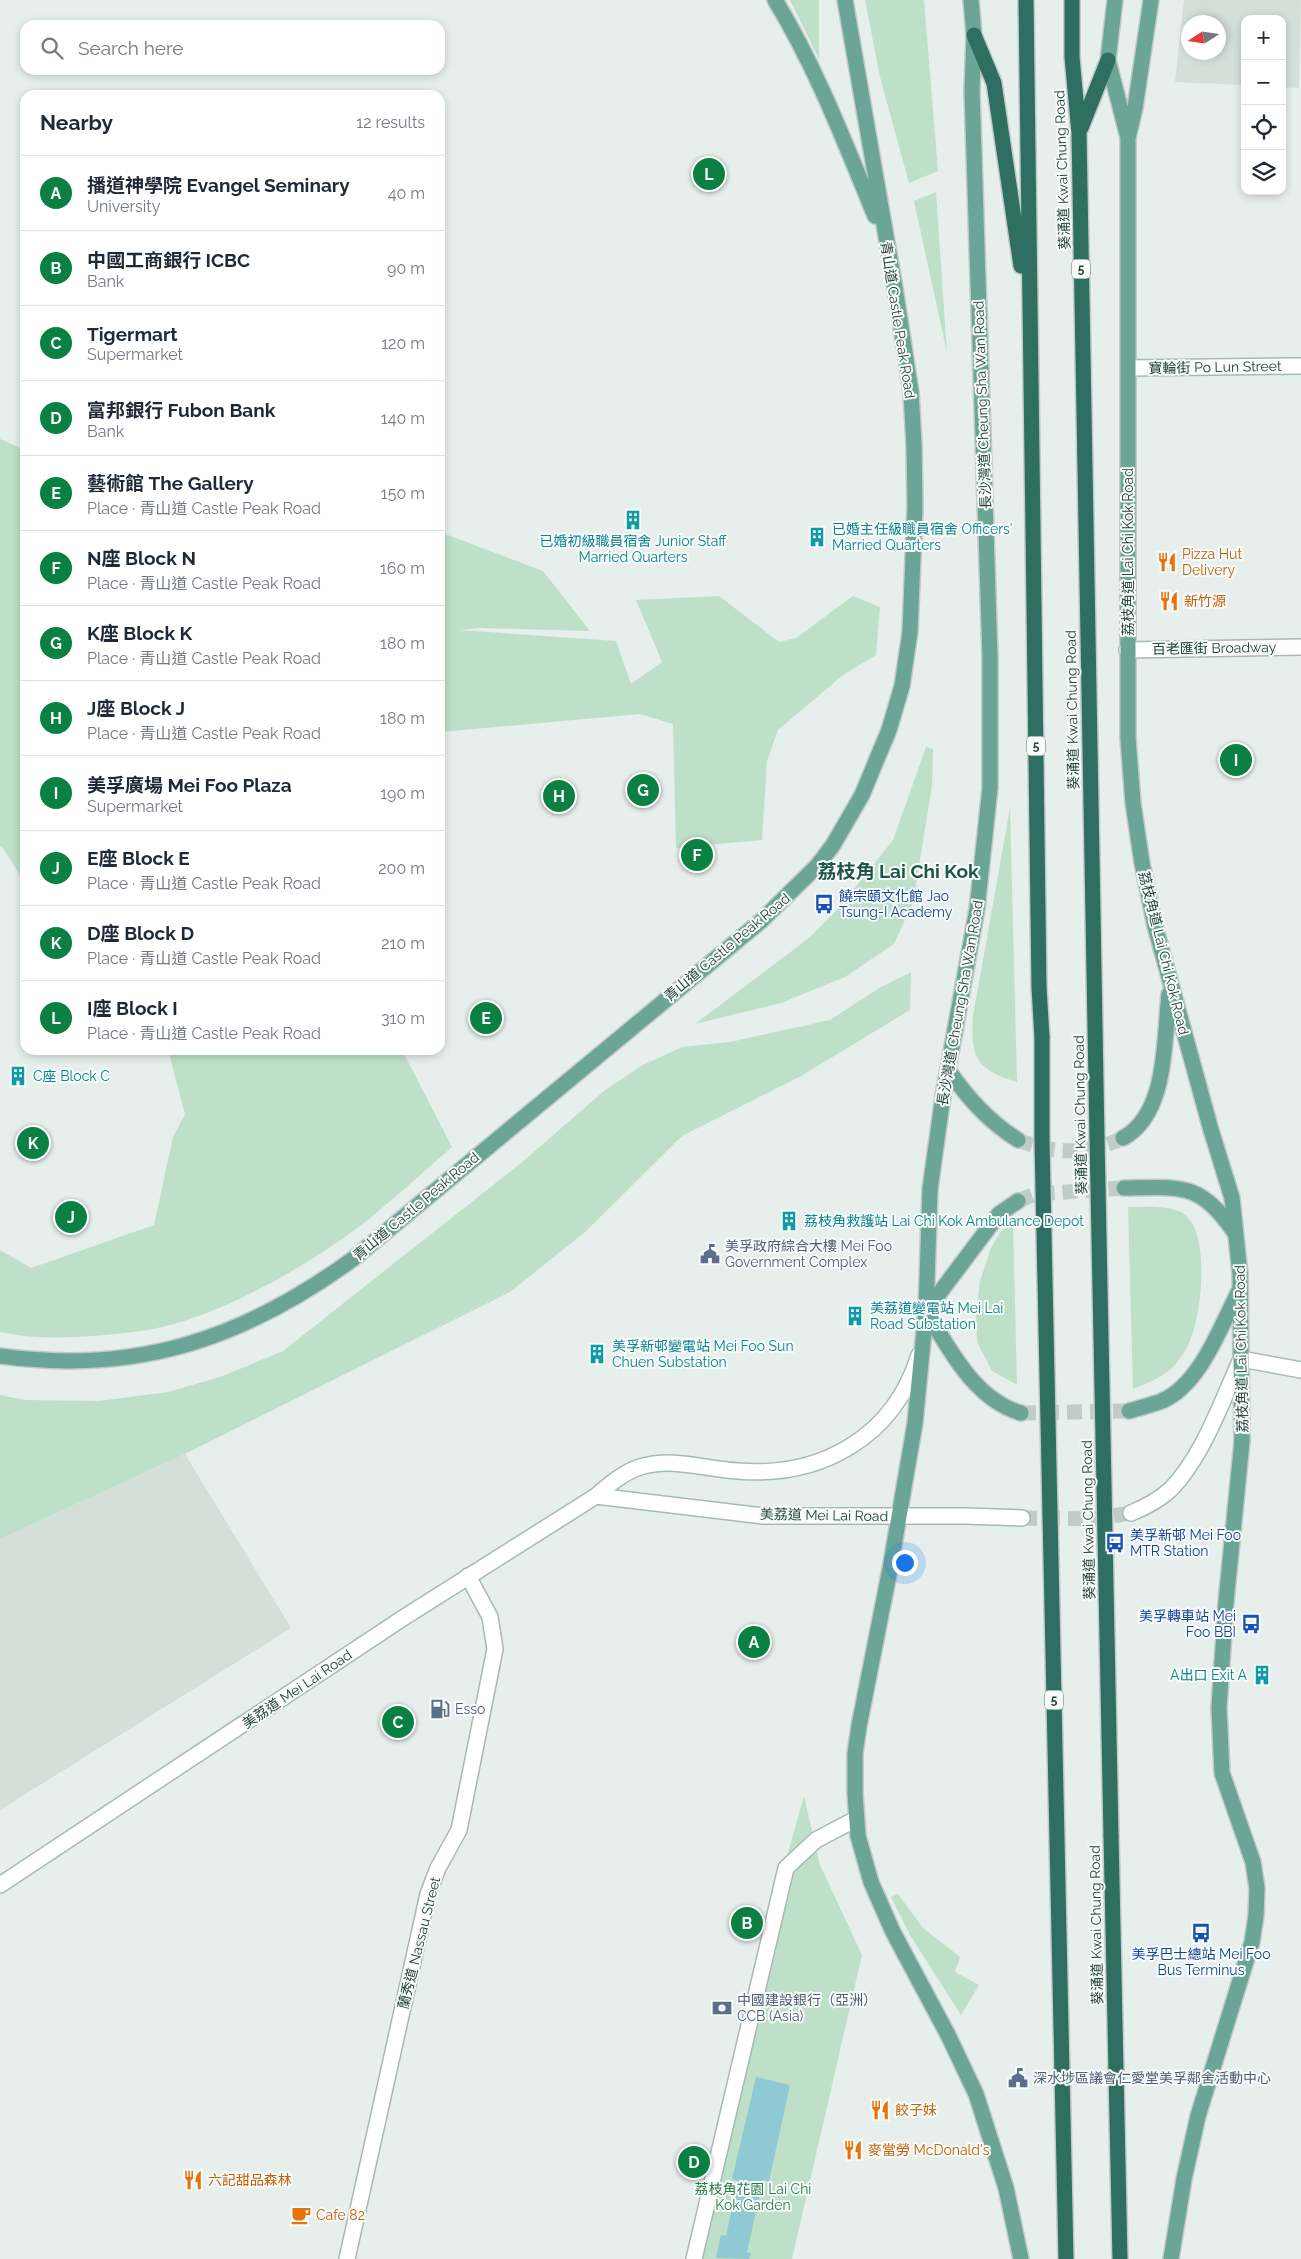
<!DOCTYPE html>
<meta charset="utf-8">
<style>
body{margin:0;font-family:Raleway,"Noto Sans TC",sans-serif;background:#f2f2f3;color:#1f2937}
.controls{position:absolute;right:15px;top:15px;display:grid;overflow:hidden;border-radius:10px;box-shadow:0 2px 8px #0003}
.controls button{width:45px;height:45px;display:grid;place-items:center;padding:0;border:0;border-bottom:1px solid #e0e1e3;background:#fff;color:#1f2937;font:25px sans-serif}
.compass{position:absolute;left:1181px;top:15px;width:45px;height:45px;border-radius:50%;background:#fff;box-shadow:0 2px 8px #0003;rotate:258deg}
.you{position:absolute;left:904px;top:1562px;width:18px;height:18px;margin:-12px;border:4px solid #fff;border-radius:50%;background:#1a73e8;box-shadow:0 0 0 8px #1a73e833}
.badge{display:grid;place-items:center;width:32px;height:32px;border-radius:50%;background:#0b8043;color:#fff;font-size:16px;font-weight:700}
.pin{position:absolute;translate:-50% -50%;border:2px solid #fff;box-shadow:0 1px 5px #0006}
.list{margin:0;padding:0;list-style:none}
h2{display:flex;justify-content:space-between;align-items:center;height:65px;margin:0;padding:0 20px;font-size:21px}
h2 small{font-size:16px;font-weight:400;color:#747a83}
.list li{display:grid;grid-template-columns:32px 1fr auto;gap:15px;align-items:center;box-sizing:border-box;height:75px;padding:0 20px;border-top:1px solid #e0e1e3}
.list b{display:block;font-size:19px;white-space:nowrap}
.list p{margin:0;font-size:16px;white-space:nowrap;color:#747a83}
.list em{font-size:16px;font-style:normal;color:#747a83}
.icon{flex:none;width:28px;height:28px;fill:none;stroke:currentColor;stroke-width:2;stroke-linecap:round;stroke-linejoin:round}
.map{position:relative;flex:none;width:1301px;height:2259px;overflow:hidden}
.search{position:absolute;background:#fff;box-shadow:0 2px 8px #0003;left:20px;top:20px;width:425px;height:55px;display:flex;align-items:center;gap:12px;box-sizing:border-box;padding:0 18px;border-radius:15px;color:#747a83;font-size:19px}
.panel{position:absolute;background:#fff;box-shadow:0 2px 8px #0003;left:20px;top:90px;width:425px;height:965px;border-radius:15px}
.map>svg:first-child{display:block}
.built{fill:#d4dfda;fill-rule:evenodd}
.green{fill:#bfe0c8}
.water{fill:#8ec9d4}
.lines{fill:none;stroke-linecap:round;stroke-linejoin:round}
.secondary-tunnel{stroke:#bfccc8;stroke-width:15;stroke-dasharray:15 8;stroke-linecap:butt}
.primary-tunnel{stroke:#bfccc8;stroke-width:15;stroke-dasharray:15 8;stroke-linecap:butt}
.street-casing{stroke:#a8b8b2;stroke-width:18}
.secondary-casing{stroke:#a4bbb3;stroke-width:18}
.primary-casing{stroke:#c2cac8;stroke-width:18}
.highway-casing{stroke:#c2cac8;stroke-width:18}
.street{stroke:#fff;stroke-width:15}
.secondary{stroke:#fff;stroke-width:15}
.primary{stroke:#6aa596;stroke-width:15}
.highway{stroke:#2f6f62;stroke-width:15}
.highway-bridge-casing{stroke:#c2cac8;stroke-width:18;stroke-linecap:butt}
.highway-bridge{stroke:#2f6f62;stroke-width:15}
.labels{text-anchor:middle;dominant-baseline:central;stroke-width:4;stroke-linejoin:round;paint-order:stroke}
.shield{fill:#f7fbf9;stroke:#637a73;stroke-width:1}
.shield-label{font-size:12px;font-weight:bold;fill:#24423a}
.street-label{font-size:14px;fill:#24423a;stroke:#f7fbf9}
.culture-label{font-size:14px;fill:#0d838f;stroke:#f7fbf9;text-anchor:start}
.food-label{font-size:14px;fill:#c56008;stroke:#f7fbf9;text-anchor:start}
.transit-label{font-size:14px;fill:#164399;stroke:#f7fbf9;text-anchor:start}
.service-label{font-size:14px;fill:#4e5e75;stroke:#f7fbf9;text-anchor:start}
.park-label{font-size:14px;fill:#2d7a4b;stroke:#f7fbf9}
.district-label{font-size:19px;font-weight:bold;fill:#1f5548;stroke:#f7fbf9}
</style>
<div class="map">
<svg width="1301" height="2259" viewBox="0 0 1301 2259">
<rect width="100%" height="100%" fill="#e6efeb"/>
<path class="built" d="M 1184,0 L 1301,0 L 1299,88 L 1282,87 L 1282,19 L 1245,19 L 1245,85 L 1175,82 ZM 1188,22 L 1218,22 L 1218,52 L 1188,52 Z
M 185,1454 L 291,1628 L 0,1810 L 0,1539 Z"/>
<path class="green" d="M 790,0 L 819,0 L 819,59 Z
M 865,0 L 924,0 L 938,171 L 909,183 L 880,77 Z
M 936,192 L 947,353 L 914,201 Z
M 0,439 L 25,450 L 25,884 L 2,846 L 0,847 Z
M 440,532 L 543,571 L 590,631 L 479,628 L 460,630 L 616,641 L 631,684 L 662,662 L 636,600 L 719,596 L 779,642 L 796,638 L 853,596 L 880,607 L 876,655 L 843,675 L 778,730 L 767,761 L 762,840 L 676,848 L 673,724 L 640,714 L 440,732 Z
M 926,747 L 933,749 L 932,786 L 913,902 L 894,944 L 845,977 L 781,1003 L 695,1024 L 809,938 L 838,909 L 893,840 Z
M 1010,808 L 1017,1082 C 976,1070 970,1057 973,1016 Z
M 911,972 L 910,1010 L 801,1076 L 682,1136 L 585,1232 L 510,1292 L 185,1454 L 0,1539 L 0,1395 L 25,1400 L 99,1401 L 168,1392 L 220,1377 L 283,1351 L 521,1163 L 604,1091 L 641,1066 L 682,1047 L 730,1042 L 830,1020 L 881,987 Z
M 168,1050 L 402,1050 L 452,1147 C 424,1171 397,1196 369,1219 C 316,1261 228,1312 162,1327 C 140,1332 117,1334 94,1336 C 63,1338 31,1339 0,1332 L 0,1250 L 31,1268 L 154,1225 L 173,1137 L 185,1114 Z
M 1128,1207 C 1145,1207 1166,1205 1181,1212 C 1211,1227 1202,1312 1191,1338 C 1188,1347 1181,1358 1175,1365 C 1164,1377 1148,1383 1133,1389 Z
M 1013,1223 L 1017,1385 L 992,1371 L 977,1342 L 976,1312 L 980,1281 L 991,1248 L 1001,1231 Z
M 804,1796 L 820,1865 L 862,1955 L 792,2259 L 687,2259 L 755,1970 Z
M 898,1894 L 923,1928 L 960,1957 L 955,1972 L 979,1985 L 961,2015 L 910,1935 L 891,1897 Z"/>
<path class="water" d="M 756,2077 L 790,2085 L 769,2181 L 763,2180 L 747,2252 L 751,2253 L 749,2259 L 716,2258 L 721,2235 L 726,2236 L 738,2181 L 732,2179 Z"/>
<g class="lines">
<path class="secondary-tunnel" d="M 1022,1518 L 1096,1519 L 1131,1513"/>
<path class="primary-tunnel" d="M 1018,1140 C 1053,1154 1088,1155 1123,1138
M 1018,1201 L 1035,1194 L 1124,1188
M 1021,1413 L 1129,1411"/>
<defs>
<path id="street" d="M 1127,650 L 1301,647
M 1241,1359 L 1301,1370
M 347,2259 L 428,1894 L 438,1868 L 459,1830 L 495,1649 L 490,1617 L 468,1576
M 694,2259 L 786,1868 L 816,1840 L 856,1819"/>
<path id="secondary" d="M 1129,368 L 1301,366
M 596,1496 L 764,1516 L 965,1516 L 1022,1518
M 1131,1513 C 1146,1507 1159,1500 1171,1489 C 1203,1456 1222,1401 1241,1359
M 0,1885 L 403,1618 L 596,1496 C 609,1485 624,1472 640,1467 C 674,1457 704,1469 738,1471 C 821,1478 894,1437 919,1355"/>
<path id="primary" d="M 775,0 C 816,67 845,143 875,216
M 971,0 L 974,35 L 972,91 L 990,657 L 990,788 L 977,909 L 943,1096 L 930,1189 L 926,1311 L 915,1423 L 890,1569 L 859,1726 L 855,1754 L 855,1793 L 858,1836 L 871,1882 L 893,1932 L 948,2035 L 976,2094 L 1006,2188 L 1021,2259
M 1115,0 L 1108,60 L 1127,134
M 1151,0 L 1135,108 L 1128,138 L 1128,738 L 1133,803 L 1142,863 L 1155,926 L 1211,1130 L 1232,1198 L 1240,1274 L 1242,1441 L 1226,1602 L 1219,1708 L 1222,1773 L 1253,1862 L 1257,1888 L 1256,1916 L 1252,1942 L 1198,2116 L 1184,2179 L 1171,2259
M 948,1070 C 968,1098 988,1121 1018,1140
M 1123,1138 C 1168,1114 1164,1038 1169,994
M 1124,1188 C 1182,1187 1200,1182 1235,1233
M 926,1311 L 999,1214 L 1018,1201
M 926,1311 C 949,1349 975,1400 1021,1413
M 0,1356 C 136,1375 243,1339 353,1259 L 761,921 L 817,866 L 833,845 L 862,795 L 889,730 L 902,686 L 910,632 L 915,507 L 914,445 L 911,392 L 895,288 L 845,0
M 1129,1411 C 1139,1408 1151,1405 1162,1401 C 1201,1384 1221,1325 1240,1289"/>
<path id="highway" d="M 1026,0 L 1039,987 L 1042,1038
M 1072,0 L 1072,57 L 1079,133 L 1097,1138
M 974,35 L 994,83 L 1021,266
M 1081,128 L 1108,60
M 1111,1835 L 1120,2259"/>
</defs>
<use href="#street" class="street-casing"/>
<use href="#secondary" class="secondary-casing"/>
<use href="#primary" class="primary-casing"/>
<use href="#highway" class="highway-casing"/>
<use href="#street" class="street"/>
<use href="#secondary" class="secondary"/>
<use href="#primary" class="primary"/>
<use href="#highway" class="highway"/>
<defs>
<path id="highway-bridge" d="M 1042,1038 L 1042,1141 L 1066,2259
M 1097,1138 L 1111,1835"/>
</defs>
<use href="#highway-bridge" class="highway-bridge-casing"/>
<use href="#highway-bridge" class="highway-bridge"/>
</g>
<defs>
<symbol id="building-bare" viewBox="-9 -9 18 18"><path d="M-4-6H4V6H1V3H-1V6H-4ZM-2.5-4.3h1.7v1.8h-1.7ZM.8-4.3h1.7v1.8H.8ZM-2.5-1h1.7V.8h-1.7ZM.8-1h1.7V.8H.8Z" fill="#0f9aa8" stroke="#f7fbf9" stroke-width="2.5" paint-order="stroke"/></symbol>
<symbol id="restaurant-bare" viewBox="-9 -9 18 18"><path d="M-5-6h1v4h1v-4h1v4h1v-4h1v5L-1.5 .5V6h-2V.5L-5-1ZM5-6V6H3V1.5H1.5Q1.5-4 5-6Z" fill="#e8710a" stroke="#f7fbf9" stroke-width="2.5" paint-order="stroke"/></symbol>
<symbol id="bus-bare" viewBox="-9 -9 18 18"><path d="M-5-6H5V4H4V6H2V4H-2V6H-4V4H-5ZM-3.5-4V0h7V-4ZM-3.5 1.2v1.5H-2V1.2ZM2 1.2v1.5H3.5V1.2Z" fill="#1a4fb4" stroke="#f7fbf9" stroke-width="2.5" paint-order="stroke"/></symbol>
<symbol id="civic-bare" viewBox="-9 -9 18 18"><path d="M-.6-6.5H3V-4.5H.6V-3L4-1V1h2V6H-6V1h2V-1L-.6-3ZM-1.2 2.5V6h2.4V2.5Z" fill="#5c6f8a" stroke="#f7fbf9" stroke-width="2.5" paint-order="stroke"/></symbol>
<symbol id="fuel-bare" viewBox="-9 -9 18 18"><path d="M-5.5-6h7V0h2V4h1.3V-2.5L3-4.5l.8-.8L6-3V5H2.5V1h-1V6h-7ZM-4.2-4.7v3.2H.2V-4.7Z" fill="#5c6f8a" stroke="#f7fbf9" stroke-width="2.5" paint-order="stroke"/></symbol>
<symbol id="bank-bare" viewBox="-9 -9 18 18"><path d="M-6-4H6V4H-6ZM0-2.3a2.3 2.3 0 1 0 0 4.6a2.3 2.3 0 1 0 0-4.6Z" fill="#5c6f8a" stroke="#f7fbf9" stroke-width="2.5" paint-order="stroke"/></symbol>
<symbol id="cafe-bare" viewBox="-9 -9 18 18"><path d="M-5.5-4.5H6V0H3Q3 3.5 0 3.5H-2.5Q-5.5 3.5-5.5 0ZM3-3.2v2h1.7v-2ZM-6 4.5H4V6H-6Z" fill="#e8710a" stroke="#f7fbf9" stroke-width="2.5" paint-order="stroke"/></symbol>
</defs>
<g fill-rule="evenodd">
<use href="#building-bare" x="619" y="506" width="28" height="28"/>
<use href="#building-bare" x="803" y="523" width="28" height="28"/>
<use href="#restaurant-bare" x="1153" y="548" width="28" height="28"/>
<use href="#restaurant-bare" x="1155" y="587" width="28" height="28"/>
<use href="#bus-bare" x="810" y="890" width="28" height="28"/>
<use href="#building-bare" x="4" y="1062" width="28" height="28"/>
<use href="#building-bare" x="775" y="1207" width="28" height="28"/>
<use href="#civic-bare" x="696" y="1240" width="28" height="28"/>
<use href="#building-bare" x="841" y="1302" width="28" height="28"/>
<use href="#building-bare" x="583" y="1340" width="28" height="28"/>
<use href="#bus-bare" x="1101" y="1529" width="28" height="28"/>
<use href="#bus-bare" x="1237" y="1610" width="28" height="28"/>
<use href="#building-bare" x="1248" y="1661" width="28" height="28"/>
<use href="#fuel-bare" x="426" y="1695" width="28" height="28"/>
<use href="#bus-bare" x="1187" y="1919" width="28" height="28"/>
<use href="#bank-bare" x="708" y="1994" width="28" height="28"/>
<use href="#civic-bare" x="1004" y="2064" width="28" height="28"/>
<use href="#restaurant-bare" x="866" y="2096" width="28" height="28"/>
<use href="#restaurant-bare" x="839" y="2136" width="28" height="28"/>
<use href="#restaurant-bare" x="179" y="2166" width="28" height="28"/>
<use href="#cafe-bare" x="287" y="2201" width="28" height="28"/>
</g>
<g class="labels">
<g class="shield">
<rect x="1072" y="259.5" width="18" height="19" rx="4"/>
<rect x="1027" y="736.5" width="18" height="19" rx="4"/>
<rect x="1045" y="1690.5" width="18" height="19" rx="4"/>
</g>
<g class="shield-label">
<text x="1081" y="269">5</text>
<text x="1036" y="746">5</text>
<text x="1054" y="1700">5</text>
</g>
<g class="street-label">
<text transform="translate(1062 170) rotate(-92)">葵涌道 Kwai Chung Road</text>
<text transform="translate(898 320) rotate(81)">青山道 Castle Peak Road</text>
<text transform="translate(1215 367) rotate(-1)">寶輪街 Po Lun Street</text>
<text transform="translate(982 405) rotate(-92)">長沙灣道 Cheung Sha Wan Road</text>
<text transform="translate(1128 552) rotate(-90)">荔枝角道 Lai Chi Kok Road</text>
<text transform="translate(1214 648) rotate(-1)">百老匯街 Broadway</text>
<text transform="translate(1072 710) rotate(-91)">葵涌道 Kwai Chung Road</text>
<text transform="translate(727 947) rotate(-40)">青山道 Castle Peak Road</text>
<text transform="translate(1164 953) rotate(76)">荔枝角道 Lai Chi Kok Road</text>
<text transform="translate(960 1003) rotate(-80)">長沙灣道 Cheung Sha Wan Road</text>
<text transform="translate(1080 1115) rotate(-91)">葵涌道 Kwai Chung Road</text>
<text transform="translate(416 1206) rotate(-40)">青山道 Castle Peak Road</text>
<text transform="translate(1241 1349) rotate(-91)">荔枝角道 Lai Chi Kok Road</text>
<text transform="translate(824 1515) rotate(1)">美荔道 Mei Lai Road</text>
<text transform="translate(1088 1520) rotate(-91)">葵涌道 Kwai Chung Road</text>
<text transform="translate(297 1689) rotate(-34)">美荔道 Mei Lai Road</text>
<text transform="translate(1096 1925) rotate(-91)">葵涌道 Kwai Chung Road</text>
<text transform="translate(419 1943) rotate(-76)">蘭秀道 Nassau Street</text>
</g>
<g class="culture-label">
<text x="832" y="529">已婚主任級職員宿舍 Officers'<tspan x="832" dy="16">Married Quarters</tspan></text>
<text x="633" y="541" text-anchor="middle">已婚初級職員宿舍 Junior Staff<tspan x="633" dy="16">Married Quarters</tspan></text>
<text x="33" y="1076">C座 Block C</text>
<text x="804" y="1221">荔枝角救護站 Lai Chi Kok Ambulance Depot</text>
<text x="870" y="1308">美荔道變電站 Mei Lai<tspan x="870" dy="16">Road Substation</tspan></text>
<text x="612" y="1346">美孚新邨變電站 Mei Foo Sun<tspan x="612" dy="16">Chuen Substation</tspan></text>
<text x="1247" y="1675" text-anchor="end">A出口 Exit A</text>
</g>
<g class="food-label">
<text x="1182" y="554">Pizza Hut<tspan x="1182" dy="16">Delivery</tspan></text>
<text x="1184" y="601">新竹源</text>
<text x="895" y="2110">餃子妹</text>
<text x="868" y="2150">麥當勞 McDonald's</text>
<text x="208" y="2180">六記甜品森林</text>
<text x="316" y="2215">Cafe 82</text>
</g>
<g class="transit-label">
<text x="839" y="896">饒宗頤文化館 Jao<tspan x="839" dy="16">Tsung-I Academy</tspan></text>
<text x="1130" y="1535">美孚新邨 Mei Foo<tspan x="1130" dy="16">MTR Station</tspan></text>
<text x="1236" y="1616" text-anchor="end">美孚轉車站 Mei<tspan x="1236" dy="16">Foo BBI</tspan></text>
<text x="1201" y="1954" text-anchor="middle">美孚巴士總站 Mei Foo<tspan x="1201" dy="16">Bus Terminus</tspan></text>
</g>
<g class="service-label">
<text x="725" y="1246">美孚政府綜合大樓 Mei Foo<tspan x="725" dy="16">Government Complex</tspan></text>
<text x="455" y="1709">Esso</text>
<text x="737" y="2000">中國建設銀行（亞洲）<tspan x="737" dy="16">CCB (Asia)</tspan></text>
<text x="1033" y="2078">深水埗區議會仁愛堂美孚鄰舍活動中心</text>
</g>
<g class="park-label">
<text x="753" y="2189">荔枝角花園 Lai Chi<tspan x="753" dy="16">Kok Garden</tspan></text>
</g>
<g class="district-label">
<text x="898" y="871">荔枝角 Lai Chi Kok</text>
</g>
</g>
</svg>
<div class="controls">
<button>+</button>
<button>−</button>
<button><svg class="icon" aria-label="locate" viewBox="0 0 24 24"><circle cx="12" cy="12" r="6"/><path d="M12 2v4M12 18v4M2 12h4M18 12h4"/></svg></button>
<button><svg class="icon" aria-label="layers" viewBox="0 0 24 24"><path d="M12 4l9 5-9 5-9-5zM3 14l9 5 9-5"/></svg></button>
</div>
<svg class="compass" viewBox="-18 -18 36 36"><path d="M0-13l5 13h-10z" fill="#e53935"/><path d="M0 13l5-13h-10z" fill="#747a83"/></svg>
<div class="you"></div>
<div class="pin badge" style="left:754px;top:1642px">A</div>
<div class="pin badge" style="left:747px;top:1923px">B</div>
<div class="pin badge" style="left:398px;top:1722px">C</div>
<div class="pin badge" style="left:694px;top:2162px">D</div>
<div class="pin badge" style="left:486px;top:1018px">E</div>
<div class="pin badge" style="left:697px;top:855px">F</div>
<div class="pin badge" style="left:643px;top:790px">G</div>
<div class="pin badge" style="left:559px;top:796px">H</div>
<div class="pin badge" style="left:1236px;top:760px">I</div>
<div class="pin badge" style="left:71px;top:1217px">J</div>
<div class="pin badge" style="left:33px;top:1143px">K</div>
<div class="pin badge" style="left:709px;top:174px">L</div>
<div class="search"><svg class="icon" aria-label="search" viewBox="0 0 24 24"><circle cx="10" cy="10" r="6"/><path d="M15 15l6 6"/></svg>Search here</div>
<section class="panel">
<h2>Nearby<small>12 results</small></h2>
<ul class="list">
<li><span class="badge">A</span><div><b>播道神學院 Evangel Seminary</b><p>University</p></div><em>40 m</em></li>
<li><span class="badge">B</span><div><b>中國工商銀行 ICBC</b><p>Bank</p></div><em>90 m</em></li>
<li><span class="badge">C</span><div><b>Tigermart</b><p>Supermarket</p></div><em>120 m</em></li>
<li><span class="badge">D</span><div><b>富邦銀行 Fubon Bank</b><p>Bank</p></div><em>140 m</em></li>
<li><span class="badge">E</span><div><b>藝術館 The Gallery</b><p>Place · 青山道 Castle Peak Road</p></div><em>150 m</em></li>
<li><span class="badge">F</span><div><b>N座 Block N</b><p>Place · 青山道 Castle Peak Road</p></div><em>160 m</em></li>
<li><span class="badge">G</span><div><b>K座 Block K</b><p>Place · 青山道 Castle Peak Road</p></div><em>180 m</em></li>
<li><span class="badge">H</span><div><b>J座 Block J</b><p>Place · 青山道 Castle Peak Road</p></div><em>180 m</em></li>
<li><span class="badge">I</span><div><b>美孚廣場 Mei Foo Plaza</b><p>Supermarket</p></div><em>190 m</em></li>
<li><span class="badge">J</span><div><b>E座 Block E</b><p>Place · 青山道 Castle Peak Road</p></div><em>200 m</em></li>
<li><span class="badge">K</span><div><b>D座 Block D</b><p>Place · 青山道 Castle Peak Road</p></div><em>210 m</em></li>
<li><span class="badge">L</span><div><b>I座 Block I</b><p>Place · 青山道 Castle Peak Road</p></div><em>310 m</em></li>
</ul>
</section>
</div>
